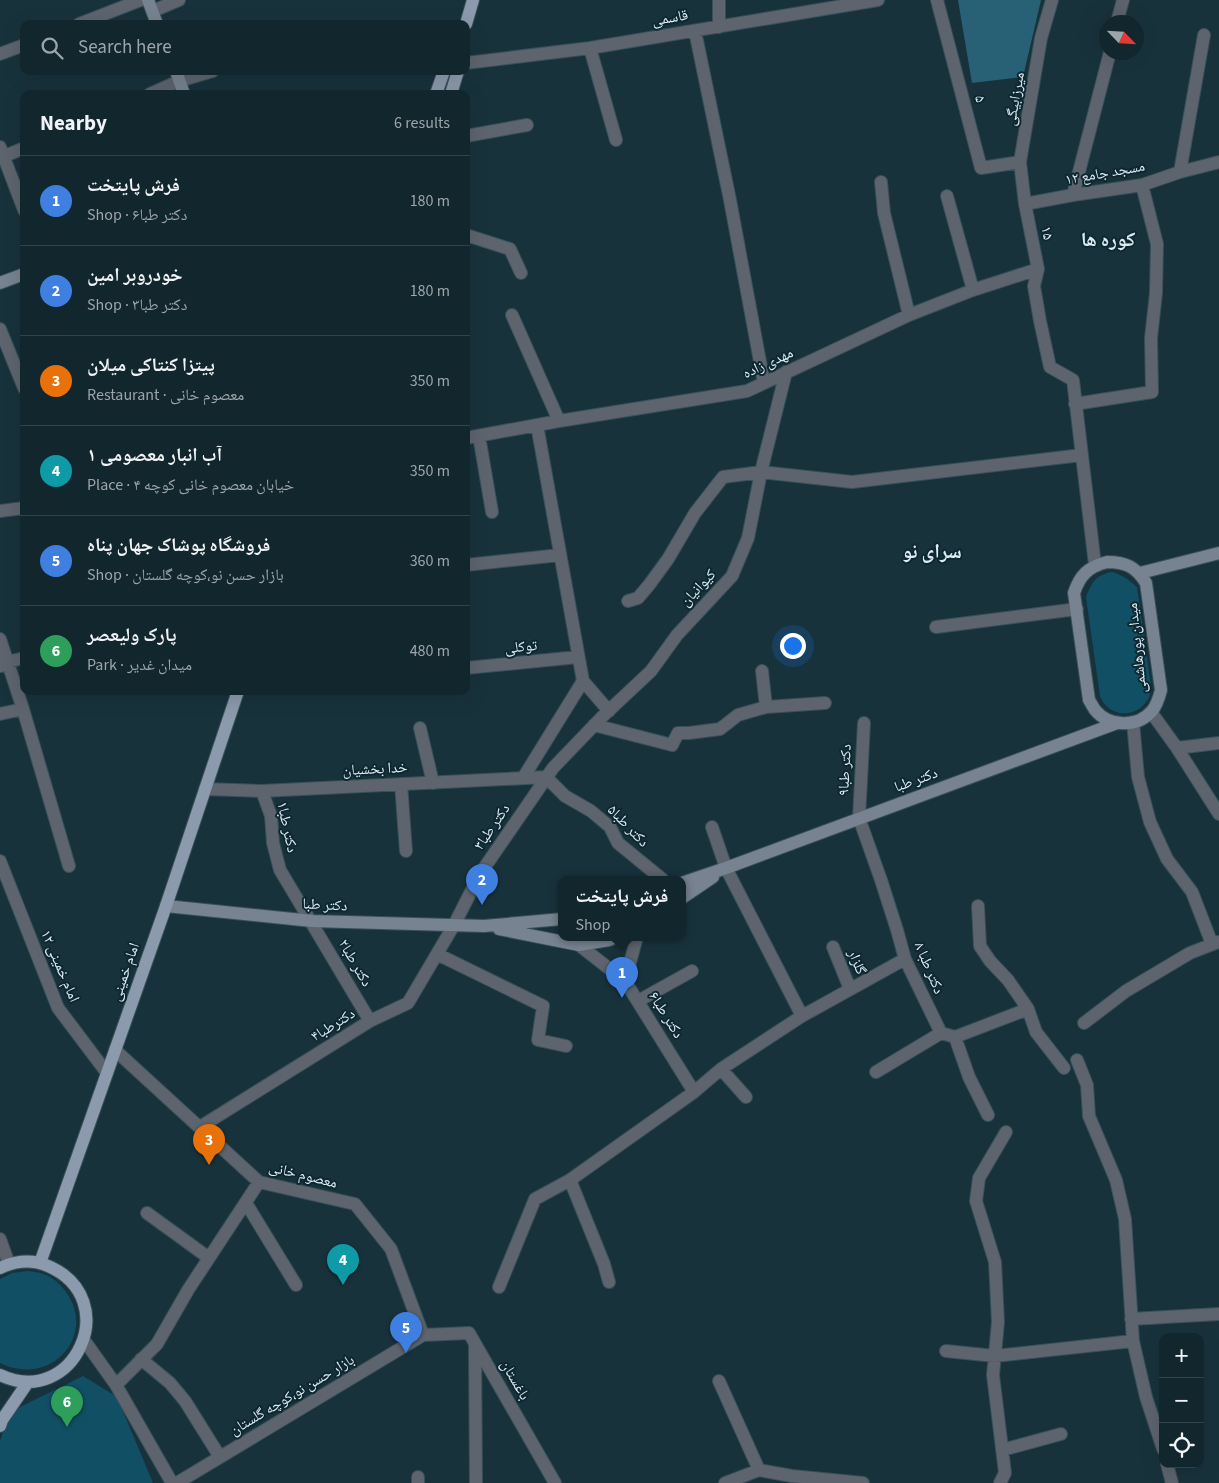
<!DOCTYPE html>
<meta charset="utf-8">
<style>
body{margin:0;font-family:"Source Sans 3","Noto Naskh Arabic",sans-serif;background:#1f3239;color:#f1f3f6}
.controls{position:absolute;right:15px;bottom:15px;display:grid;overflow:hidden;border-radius:10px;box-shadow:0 5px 20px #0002}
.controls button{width:45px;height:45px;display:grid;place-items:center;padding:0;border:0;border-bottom:1px solid #314349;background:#12262d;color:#f1f3f6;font:25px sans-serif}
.compass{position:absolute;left:1099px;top:15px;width:45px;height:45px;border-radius:50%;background:#12262d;box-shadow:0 5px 20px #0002;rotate:115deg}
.you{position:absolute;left:792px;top:645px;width:18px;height:18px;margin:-12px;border:4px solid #fff;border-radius:50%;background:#1a73e8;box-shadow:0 0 0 8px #1a73e833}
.badge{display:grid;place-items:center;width:32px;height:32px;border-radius:50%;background:#d1b736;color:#fff;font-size:16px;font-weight:700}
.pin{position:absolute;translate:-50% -41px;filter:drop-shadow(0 1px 2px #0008)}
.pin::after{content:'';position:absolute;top:26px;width:18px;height:15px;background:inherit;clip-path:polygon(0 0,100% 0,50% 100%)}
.popup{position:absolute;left:558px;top:876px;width:128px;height:65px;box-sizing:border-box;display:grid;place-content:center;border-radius:10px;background:#12262d;filter:drop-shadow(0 1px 4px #0005);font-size:16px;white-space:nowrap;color:#9ca5aa}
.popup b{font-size:19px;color:#f1f3f6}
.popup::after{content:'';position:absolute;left:50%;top:100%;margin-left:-10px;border:10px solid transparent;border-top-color:#12262d}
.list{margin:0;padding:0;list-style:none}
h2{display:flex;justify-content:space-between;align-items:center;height:65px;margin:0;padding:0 20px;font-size:21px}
h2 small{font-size:16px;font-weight:400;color:#9ca5aa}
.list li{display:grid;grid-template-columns:32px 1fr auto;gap:15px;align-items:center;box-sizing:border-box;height:90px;padding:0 20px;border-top:1px solid #314349}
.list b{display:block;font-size:19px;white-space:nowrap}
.list p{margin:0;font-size:16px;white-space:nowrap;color:#9ca5aa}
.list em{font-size:16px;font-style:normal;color:#9ca5aa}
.icon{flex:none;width:28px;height:28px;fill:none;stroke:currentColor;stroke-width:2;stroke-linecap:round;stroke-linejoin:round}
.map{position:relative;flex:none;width:1219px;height:1483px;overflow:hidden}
.search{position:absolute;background:#12262d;box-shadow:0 5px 20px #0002;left:20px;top:20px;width:450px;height:55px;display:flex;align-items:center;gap:12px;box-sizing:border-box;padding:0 18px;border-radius:10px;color:#9ca5aa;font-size:19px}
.panel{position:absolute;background:#12262d;box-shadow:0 5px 20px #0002;left:20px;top:90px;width:450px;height:605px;border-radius:10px}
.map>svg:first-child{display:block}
.green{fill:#114f65}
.forest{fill:#286076}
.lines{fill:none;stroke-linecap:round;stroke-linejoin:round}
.street-casing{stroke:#385059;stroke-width:14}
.secondary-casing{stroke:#385059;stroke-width:14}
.primary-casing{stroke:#385059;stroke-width:14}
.street{stroke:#5d646d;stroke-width:12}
.secondary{stroke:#778390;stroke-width:12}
.primary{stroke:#8b9aac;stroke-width:12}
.labels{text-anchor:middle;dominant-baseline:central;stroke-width:4;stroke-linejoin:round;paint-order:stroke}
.street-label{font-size:15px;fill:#ddecf3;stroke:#0e2832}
.district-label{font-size:20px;font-weight:bold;fill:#ddecf3;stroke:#0e2832}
</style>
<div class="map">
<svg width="1219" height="1483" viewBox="0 0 1219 1483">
<rect width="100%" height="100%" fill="#18323c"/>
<path class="green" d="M 1112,572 C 1123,575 1129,580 1137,587 L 1151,687 C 1150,691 1150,696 1148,699 C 1137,719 1108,718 1100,696 L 1086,597 C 1092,582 1096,575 1112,572 Z
M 28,1271 C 33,1272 39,1272 43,1274 C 50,1276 57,1281 62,1287 C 101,1331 53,1389 0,1363 L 0,1279 L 12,1273 Z
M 83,1376 L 117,1397 L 153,1483 L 0,1483 L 0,1441 L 10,1412 Z"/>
<path class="forest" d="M 958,0 L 1041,0 L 1023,77 L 972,83 Z"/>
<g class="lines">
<defs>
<path id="street" d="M 937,0 L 981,168 L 1020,162
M 1052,0 L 1041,38 L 1020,162 L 1025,204 L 1038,269 L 1034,286 L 1040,321 L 1050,367 L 1073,380 L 1095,565
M 153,11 L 179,0
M 1117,22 L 1123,0
M 79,24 L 141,0
M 719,27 L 719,0
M 695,31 L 730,200 L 764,383
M 590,48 L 616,140
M 0,54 L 24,45
M 466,63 L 590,48 L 878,0
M 150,94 L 179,81 L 213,71
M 466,136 L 527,125
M 0,147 L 24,210
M 0,158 L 24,148
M 1180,172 L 1204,35
M 881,182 L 884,213 L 909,315
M 1073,195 L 1110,52
M 947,196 L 973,290
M 1025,204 L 1073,195 L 1142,185 L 1180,172 L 1219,162
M 466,235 L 510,249 L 521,273
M 512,315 L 559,421
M 0,329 L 24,388
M 1075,404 L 1152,392 L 1151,338 L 1156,293 L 1157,244 L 1142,185
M 537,425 L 583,681 L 609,711
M 479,436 L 492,512
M 466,438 L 559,421 L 747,391 L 909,315 L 973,290 L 1038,269
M 0,511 L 24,508
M 466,565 L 560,555
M 628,601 L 638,598 L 649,585 L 668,559 L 695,513 L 723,477 L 761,472 L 852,482 L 1082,455
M 936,627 L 1077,609
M 0,639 L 23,709 L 69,866
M 1,666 L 7,662 L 24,658
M 466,668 L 578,657
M 762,671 L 766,707
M 1151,712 L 1177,748 L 1219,814
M 0,714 L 23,709
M 1133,722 L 1138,777 L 1150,822 L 1167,859 L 1192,892 L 1212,944
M 864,723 L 859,818 L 881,880 L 897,930 L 905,959 L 941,1033 L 955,1037 L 969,1077 L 988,1115
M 594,725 L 672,745 L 678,733 L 689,733 L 720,729 L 738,715 L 766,707 L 825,703
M 420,728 L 433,783
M 1177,748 L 1219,743
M 546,777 L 565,796 L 591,811 L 610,827 L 618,843 L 662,879
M 523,778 L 583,681
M 401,784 L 406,851
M 205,789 L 262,791 L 546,777
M 262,791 L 271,816 L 273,843 L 280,870 L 370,1021
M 712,827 L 726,868 L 802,1016
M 0,861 L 58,1008 L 107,1073
M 978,906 L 980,946 L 990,961 L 1008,980 L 1028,1009 L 1036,1032 L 1064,1068
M 579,945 L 625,981 L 694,1092
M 833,947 L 850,989
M 437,954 L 543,1006 L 538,1040 L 566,1046
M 625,981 L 637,937
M 638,1001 L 692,971
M 1084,1023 L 1126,991 L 1190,953 L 1218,942
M 955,1037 L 1028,1009
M 115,1050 L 259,1182 L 355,1204 L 391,1249 L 423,1335
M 1077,1060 L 1087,1085 L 1089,1116 L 1116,1180 L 1125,1219 L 1133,1341 L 1146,1397 L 1163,1449
M 721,1069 L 746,1097
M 876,1072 L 941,1033
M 200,1127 L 370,1021 L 408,1003 L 454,925 L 480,874 L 553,768 L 603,716 L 651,671 L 677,635 L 732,576 L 748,538 L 761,472 L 786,372
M 246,1203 L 296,1285
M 147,1213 L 209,1258
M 0,1239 L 9,1264
M 609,1282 L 604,1264 L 570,1180 L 694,1092 L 721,1069 L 802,1016 L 905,959
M 499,1287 L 535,1199 L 570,1180
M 1131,1319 L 1219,1314
M 84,1340 L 116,1385 L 172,1483
M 475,1346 L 476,1483
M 946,1351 L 995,1356 L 1133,1341
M 141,1359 L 170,1383 L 185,1401 L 220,1457
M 719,1381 L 759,1470
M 116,1385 L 157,1344 L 188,1290 L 259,1182
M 1002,1450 L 1061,1434
M 1167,1464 L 1172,1483
M 418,1477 L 418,1483
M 177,1483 L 423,1335 L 469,1333 L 555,1483
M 725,1483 L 759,1470 L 792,1476 L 863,1483
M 1000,1483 L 1005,1473 L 993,1375 L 998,1322 L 995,1262 L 976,1201 L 979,1178 L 1006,1132"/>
<path id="secondary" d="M 148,0 L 157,24
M 176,71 L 184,94
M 0,283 L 24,274
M 1107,562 C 1126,562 1136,567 1146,583 L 1161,690 C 1159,698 1157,705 1152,711 C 1137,728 1109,727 1095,710 C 1093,707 1091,703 1089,700 L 1074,593 C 1080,575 1088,567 1107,562 Z
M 1140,573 L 1219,553
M 682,883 L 726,868 L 1117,723
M 682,898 L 713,877
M 166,906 L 312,921 L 484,926 L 562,919
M 499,929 L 579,945 L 609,940 L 616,937"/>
<path id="primary" d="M 466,24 L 473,0
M 436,94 L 444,71
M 451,94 L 458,71
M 40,1263 L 166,906 L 238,691
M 0,1268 C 15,1261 32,1259 48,1266 C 125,1299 74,1410 0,1375
M 0,1426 L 2,1420 L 28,1382"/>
</defs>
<use href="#street" class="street-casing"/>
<use href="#secondary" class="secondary-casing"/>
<use href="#primary" class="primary-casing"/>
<use href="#street" class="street"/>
<use href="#secondary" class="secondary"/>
<use href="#primary" class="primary"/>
</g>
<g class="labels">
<g class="street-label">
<text transform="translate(670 18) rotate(-10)">قاسمی</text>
<text transform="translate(980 99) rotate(76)">۵</text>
<text transform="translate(1015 99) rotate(-80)">میرزابیگی</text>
<text transform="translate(1105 173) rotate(-10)">مسجد جامع ۱۲</text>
<text transform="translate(1047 233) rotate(78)">۱۵</text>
<text transform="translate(768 363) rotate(-25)">مهدی زاده</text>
<text transform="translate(698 588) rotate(-47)">کیوانیان</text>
<text transform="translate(521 647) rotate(-6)">توکلی</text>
<text transform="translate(1137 648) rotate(-96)">میدان پورهاشمی</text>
<text transform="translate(375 769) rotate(-3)">خدا بخشیان</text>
<text transform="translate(845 770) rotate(-87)">دکتر طبا۹</text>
<text transform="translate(916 780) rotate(-20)">دکتر طبا</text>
<text transform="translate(628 826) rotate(46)">دکتر طبا۵</text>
<text transform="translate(287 827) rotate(78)">دکتر طبا۱</text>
<text transform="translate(492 827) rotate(-56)">دکتر طبا۳</text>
<text transform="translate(325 905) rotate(3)">دکتر طبا</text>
<text transform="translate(857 962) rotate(68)">گلزار</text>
<text transform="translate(355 963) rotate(60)">دکتر طبا۲</text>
<text transform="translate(60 966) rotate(67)">امام خمینی ۱۲</text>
<text transform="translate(929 968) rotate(67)">دکتر طبا ۸</text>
<text transform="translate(125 972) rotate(-71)">امام خمینی</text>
<text transform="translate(666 1015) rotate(58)">دکتر طبا۶</text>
<text transform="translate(333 1025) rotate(-32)">دکترطبا۴</text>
<text transform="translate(303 1175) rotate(14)">معصوم خانی</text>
<text transform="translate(515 1380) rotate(60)">باغستان</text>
<text transform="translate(292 1395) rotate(-31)">بازار حسن نو،کوچه گلستان</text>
</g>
<g class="district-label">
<text x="1108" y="240">کوره ها</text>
<text x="932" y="552">سرای نو</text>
</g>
</g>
</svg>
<div class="controls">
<button>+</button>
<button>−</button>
<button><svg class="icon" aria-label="locate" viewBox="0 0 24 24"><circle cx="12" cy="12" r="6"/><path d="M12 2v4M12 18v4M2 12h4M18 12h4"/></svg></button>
</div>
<svg class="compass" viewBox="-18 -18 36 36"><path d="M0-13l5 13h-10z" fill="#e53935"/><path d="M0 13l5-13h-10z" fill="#9ca5aa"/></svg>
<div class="you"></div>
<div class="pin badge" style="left:622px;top:998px;background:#3f7fe0">1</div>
<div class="popup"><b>فرش پایتخت</b>Shop</div>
<div class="pin badge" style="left:482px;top:905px;background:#3f7fe0">2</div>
<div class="pin badge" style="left:209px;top:1165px;background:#e8710a">3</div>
<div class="pin badge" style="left:343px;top:1285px;background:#0f9aa8">4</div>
<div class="pin badge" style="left:406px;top:1353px;background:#3f7fe0">5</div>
<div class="pin badge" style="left:67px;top:1427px;background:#2e9e5b">6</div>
<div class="search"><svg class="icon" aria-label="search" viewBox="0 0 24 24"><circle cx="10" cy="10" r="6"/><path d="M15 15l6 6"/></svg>Search here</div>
<section class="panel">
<h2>Nearby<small>6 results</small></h2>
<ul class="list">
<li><span class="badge" style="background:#3f7fe0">1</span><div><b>فرش پایتخت</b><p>Shop · دکتر طبا۶</p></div><em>180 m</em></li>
<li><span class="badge" style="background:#3f7fe0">2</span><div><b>خودروبر امین</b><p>Shop · دکتر طبا۳</p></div><em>180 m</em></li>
<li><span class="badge" style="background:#e8710a">3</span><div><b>پیتزا کنتاکی میلان</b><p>Restaurant · معصوم خانی</p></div><em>350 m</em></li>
<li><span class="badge" style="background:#0f9aa8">4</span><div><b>آب انبار معصومی ۱</b><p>Place · خیابان معصوم خانی کوچه ۴</p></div><em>350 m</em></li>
<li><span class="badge" style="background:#3f7fe0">5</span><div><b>فروشگاه پوشاک جهان پناه</b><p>Shop · بازار حسن نو،کوچه گلستان</p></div><em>360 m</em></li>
<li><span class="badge" style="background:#2e9e5b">6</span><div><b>پارک ولیعصر</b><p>Park · میدان غدیر</p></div><em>480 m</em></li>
</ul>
</section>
</div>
